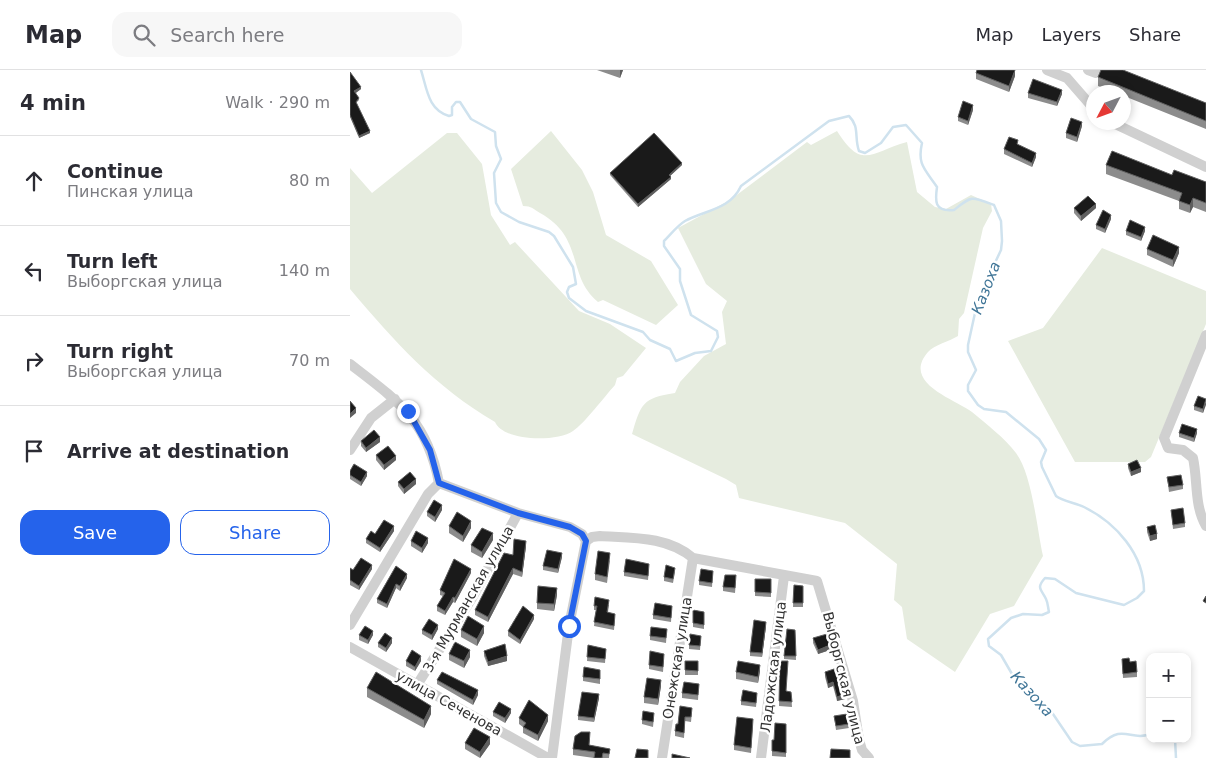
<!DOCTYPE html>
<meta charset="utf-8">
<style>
body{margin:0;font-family:"DejaVu Sans",sans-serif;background:#f7f7f7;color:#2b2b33}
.controls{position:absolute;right:15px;bottom:15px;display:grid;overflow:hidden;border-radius:10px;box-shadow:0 2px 8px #0003}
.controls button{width:45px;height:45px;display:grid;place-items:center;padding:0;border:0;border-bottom:1px solid #e1e1e2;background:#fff;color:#2b2b33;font:25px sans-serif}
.compass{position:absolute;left:736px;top:15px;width:45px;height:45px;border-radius:50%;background:#fff;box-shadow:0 2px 8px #0003;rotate:229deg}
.stop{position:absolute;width:15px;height:15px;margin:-11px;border:4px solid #2563eb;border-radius:50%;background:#fff}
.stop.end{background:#2563eb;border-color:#fff;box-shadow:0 1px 5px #0008}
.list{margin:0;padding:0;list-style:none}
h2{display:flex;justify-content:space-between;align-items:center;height:65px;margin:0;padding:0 20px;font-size:21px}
h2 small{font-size:16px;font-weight:400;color:#7c7c81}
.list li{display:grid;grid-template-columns:32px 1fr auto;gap:15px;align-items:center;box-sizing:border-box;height:90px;padding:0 20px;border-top:1px solid #e1e1e2}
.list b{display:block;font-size:19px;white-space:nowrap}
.list p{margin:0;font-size:16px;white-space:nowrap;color:#7c7c81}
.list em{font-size:16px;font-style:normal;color:#7c7c81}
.actions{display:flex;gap:10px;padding:15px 20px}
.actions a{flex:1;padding:11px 0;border:1px solid #2563eb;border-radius:15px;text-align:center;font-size:18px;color:#2563eb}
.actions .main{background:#2563eb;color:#fff}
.icon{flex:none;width:28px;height:28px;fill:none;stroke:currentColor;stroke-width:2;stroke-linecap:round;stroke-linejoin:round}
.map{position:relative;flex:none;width:856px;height:688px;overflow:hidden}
header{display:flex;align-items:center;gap:30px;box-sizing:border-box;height:70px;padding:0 25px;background:#fff;border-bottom:1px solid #e1e1e2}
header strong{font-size:24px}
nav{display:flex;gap:28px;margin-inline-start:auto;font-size:18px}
.search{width:350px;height:45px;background:#f7f7f7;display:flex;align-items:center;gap:12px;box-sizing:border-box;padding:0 18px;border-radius:15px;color:#7c7c81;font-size:19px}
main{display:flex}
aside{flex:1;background:#fff}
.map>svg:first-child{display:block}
.green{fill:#e6ecdf}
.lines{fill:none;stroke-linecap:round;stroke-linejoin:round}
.stream{stroke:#cfe2ee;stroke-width:2.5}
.minor{stroke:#d0d0d0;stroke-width:10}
.wall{fill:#8c8c8c}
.shaded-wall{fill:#5f5f5f}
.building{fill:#1a1a1a;stroke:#5f5f5f}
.route{stroke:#2563eb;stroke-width:6}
.labels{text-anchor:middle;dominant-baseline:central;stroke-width:5;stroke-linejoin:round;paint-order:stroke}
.street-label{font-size:14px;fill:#333;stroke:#fff}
.water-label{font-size:15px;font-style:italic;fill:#3f7597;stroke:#fff}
</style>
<header>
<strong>Map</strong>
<div class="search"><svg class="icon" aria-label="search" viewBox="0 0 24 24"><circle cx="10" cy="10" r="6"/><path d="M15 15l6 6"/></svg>Search here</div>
<nav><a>Map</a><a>Layers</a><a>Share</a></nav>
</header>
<main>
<aside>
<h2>4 min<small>Walk · 290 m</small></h2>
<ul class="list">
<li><svg class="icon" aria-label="ahead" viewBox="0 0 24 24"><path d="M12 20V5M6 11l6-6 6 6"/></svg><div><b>Continue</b><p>Пинская улица</p></div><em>80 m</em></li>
<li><svg class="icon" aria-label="left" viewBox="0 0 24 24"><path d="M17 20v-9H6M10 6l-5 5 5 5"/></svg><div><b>Turn left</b><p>Выборгская улица</p></div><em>140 m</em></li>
<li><svg class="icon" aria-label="right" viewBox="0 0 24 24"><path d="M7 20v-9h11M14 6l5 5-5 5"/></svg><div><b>Turn right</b><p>Выборгская улица</p></div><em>70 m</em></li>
<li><svg class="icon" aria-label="arrive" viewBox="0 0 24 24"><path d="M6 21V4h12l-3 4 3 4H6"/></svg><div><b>Arrive at destination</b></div></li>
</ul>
<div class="actions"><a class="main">Save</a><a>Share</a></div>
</aside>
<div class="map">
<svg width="856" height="688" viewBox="0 0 856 688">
<rect width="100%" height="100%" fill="#fff"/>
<path class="green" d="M 201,61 L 232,100 L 243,122 L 256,165 L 301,191 L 328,235 L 306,255 L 253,230 L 248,232 C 216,205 235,168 190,143 C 183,139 182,136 173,136 L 161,99 Z
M 487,61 C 512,101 521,82 557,72 L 567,122 L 585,137 L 596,139 L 621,125 L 641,134 L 642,141 L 633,158 L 614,243 L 609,249 L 608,266 C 600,271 584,275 578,282 C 551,313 605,329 622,342 C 636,354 655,368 666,383 C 682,404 687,459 693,486 L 664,536 L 640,544 L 605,602 L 557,569 L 552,537 L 544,530 L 547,494 L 495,453 L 389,428 L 386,415 L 376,409 L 282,364 C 291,334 292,328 325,323 L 330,312 L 354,286 L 376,274 L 372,242 L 377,231 L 356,214 L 328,158 L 380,130 L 457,72 L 461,75 Z
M 97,63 L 107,63 L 132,94 L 141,145 L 160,175 L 165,172 L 229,241 L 260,254 L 296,278 L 273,306 L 267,308 L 265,315 C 254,327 235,353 223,361 C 207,372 154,372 145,352 C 85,317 44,271 0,219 L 0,98 L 22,123 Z
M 752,178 L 856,221 L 856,254 L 801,387 L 795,392 L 725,392 L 658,271 L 693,258 Z"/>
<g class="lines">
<path class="stream" d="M 71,0 C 77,19 78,40 99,46 L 102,45 L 102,37 L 106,32 L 110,32 L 121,49 L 145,62 L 146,76 L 151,89 L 144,103 L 146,133 L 151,142 L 169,152 L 199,162 L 204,166 L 223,197 L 226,214 L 219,217 L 217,222 L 219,228 L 236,241 L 293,262 L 300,270 L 320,279 L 326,291 L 345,283 L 361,281 L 368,267 L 367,261 L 341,245 L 330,211 L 330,199 L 314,176 L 314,171 C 321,164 327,156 335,151 C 355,140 380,140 391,116 L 479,51 L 499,46 C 510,57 504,67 509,81 L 515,83 L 531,73 L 543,57 L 556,55 L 572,73 C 567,95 575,99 587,117 C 585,131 584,142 604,140 C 622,126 620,126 644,135 L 651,151 L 652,171 L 651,180 L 643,197 L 640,215 L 625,243 L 618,275 L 618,282 L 626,300 L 618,315 L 618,321 L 628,335 L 634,339 L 656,342 L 689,369 L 696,380 L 691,392 L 692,397 L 706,426 C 712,431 726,433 734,437 C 766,453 794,484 794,521 L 787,528 L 774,535 L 726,523 L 705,509 L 695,508 C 686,518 691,519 696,529 C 698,533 698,538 699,542 L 692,545 L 673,544 L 661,548 L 638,569 L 639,576 L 651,585 L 662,604 L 703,644 L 722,672 L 730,676 L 752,674 C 772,654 780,670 797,665 L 800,658
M 825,669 L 826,688"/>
<path class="minor" d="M 697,0 L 717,8 L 744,39
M 738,0 L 746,3 L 747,0
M 761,52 L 856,97
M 856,265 L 814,368 L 818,378 L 833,380 L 843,388 C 848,411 844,435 856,456
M 0,294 C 48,331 77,350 89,413
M 0,380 L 21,348 L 45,329
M 89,413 L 168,443 L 220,457 L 232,464 L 236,471
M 236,471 L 242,467 L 250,466 C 282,468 317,466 343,488 L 467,511 L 503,631 L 509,670 L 512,680 L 519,688
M 0,555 L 78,424 L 89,413
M 0,577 L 198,688
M 67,615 L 122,528 L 168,443
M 202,688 L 219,556 L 236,471
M 312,688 L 343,488
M 411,688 L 434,506"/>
</g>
<path class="wall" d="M 247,0 L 273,0 L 270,8 Z
M 0,2 L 11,19 L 6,23 L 9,30 L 6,33 L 20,63 L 9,68 L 0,47 Z
M 626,3 L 665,6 L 659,22 L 626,9 Z
M 748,7 L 856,33 L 856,59 L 774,26 L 774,22 L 765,22 L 748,16 Z
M 678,23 L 712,24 L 707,36 L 678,28 Z
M 623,40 L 618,55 L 608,51 L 608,47 Z
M 732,56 L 727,72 L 716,68 L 716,63 Z
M 654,79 L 686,87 L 682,97 L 654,84 Z
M 332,95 L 320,106 L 321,109 L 288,137 L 260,105 L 260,103 Z
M 756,95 L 822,105 L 856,112 L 856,142 L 843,137 L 840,143 L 829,139 L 829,131 L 756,104 Z
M 724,138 L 746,138 L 731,151 L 724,143 Z
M 761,149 L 755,163 L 746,159 L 746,155 Z
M 776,161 L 795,161 L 791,171 L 776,165 Z
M 797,179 L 829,183 L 823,197 L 797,185 Z
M 856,329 L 853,343 L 844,340 L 844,336 Z
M 829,363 L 847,363 L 844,372 L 829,367 Z
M 11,371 L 30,372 L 16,382 L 11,376 Z
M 26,385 L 46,390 L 34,400 L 26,390 Z
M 778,394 L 791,402 L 781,406 L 778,398 Z
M 0,405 L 17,406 L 11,416 L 0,409 Z
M 817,407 L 833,415 L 833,419 L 819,422 Z
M 48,412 L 66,414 L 54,424 L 48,416 Z
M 92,440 L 85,452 L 77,446 L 77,442 Z
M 821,440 L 835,453 L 835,457 L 823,459 Z
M 99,456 L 121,458 L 113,472 L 99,463 Z
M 797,457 L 807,469 L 800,471 L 797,462 Z
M 44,461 L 30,482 L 16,473 L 16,469 L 25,464 Z
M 143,470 L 132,488 L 121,482 L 121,475 Z
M 61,471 L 78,473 L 72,483 L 61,476 Z
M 176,476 L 172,507 L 163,504 L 138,552 L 125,545 L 125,540 L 163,485 Z
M 212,487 L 208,503 L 193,500 L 193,496 Z
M 260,490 L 257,513 L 245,510 L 245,504 Z
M 46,496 L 57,508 L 50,521 L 46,518 L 37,538 L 27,533 L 27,529 Z
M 0,498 L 3,500 L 22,499 L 9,520 L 0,515 Z
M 299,499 L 298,510 L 274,506 L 274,502 Z
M 363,501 L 362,517 L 349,515 L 349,511 Z
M 325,502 L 323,513 L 314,511 L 314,507 Z
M 121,503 L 105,533 L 103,532 L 95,545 L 87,541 L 87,536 L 93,526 L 90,525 L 90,520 Z
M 405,509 L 421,509 L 421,527 L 405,526 Z
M 386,510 L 385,523 L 373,521 L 373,517 Z
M 444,515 L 453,516 L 453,537 L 443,537 Z
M 207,525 L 204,541 L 187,539 L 187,533 Z
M 259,535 L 258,542 L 265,548 L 264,560 L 244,556 L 246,540 L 244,540 L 244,536 Z
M 322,536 L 321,552 L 303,549 L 303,545 Z
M 343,540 L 354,542 L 354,559 L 343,557 Z
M 184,549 L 170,574 L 158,566 L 158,561 Z
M 416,556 L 412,587 L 400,586 L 400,582 Z
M 88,559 L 82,570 L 72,564 L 72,560 Z
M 317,559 L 316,573 L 300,570 L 300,566 Z
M 111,560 L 134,563 L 127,576 L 111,567 Z
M 445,560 L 446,590 L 434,589 L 434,586 Z
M 9,565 L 23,565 L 18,574 L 9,570 Z
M 351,566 L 350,580 L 339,579 L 339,575 Z
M 463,568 L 480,580 L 468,584 L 463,573 Z
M 28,573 L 42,573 L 36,582 L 28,577 Z
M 238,575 L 256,579 L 255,593 L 237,591 Z
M 134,581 L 157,591 L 138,596 L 134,586 Z
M 99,584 L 120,587 L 114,598 L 99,590 Z
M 314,588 L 313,602 L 299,599 L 299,595 Z
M 772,589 L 780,592 L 787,602 L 787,607 L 773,608 Z
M 56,591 L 71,591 L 65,601 L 56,596 Z
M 335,591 L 348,591 L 348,605 L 335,605 Z
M 430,591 L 436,621 L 441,622 L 442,637 L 429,636 Z
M 250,600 L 250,614 L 233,611 L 233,607 Z
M 410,601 L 408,613 L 386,609 L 386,602 Z
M 475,602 L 495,629 L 487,631 L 483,616 L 478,618 L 475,607 Z
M 87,610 L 128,625 L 123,635 L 87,614 Z
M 349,614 L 348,630 L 332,628 L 332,623 Z
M 311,616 L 308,635 L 294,633 L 294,627 Z
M 17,618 L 81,644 L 74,658 L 17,627 Z
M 407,627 L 406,637 L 391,635 L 391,631 Z
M 249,628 L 244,652 L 228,650 L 228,646 Z
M 330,636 L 342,642 L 341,652 L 335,651 L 334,668 L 325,666 L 325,661 L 328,654 Z
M 143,642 L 161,643 L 155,653 L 143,646 Z
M 484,646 L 499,654 L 499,658 L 486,660 Z
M 304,647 L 303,657 L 292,654 L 292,650 Z
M 169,648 L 198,651 L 188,671 L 173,663 L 173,657 L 169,654 Z
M 403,654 L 401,683 L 384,680 L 384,675 Z
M 436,654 L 436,687 L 422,686 L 422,670 L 424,670 Z
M 240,668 L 239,675 L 260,679 L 259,688 L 244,688 L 223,685 L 223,679 Z
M 115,673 L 140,674 L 130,688 L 115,679 Z"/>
<path class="shaded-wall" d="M 270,0 L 273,0 L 270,8 Z
M 665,0 L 665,6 L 659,22 L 659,16 Z
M 11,17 L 11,19 L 4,24 L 4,21 Z
M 712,20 L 712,24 L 707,36 L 707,32 Z
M 623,35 L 623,40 L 618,55 L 618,51 Z
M 732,52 L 732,56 L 727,72 L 727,67 Z
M 20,61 L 20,63 L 9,68 L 9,66 Z
M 686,83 L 686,87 L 682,97 L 682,93 Z
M 332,93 L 332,95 L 319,107 L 319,105 Z
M 321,107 L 321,109 L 288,137 L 288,134 Z
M 843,128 L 843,137 L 840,143 L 840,135 Z
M 746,134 L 746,138 L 731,151 L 731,146 Z
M 761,145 L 761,149 L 755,163 L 755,159 Z
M 795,157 L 795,161 L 791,171 L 791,167 Z
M 829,177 L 829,183 L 823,197 L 823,190 Z
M 856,331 L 856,335 L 853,343 L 853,339 Z
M 6,338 L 6,343 L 0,348 L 0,344 Z
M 847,359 L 847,363 L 844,372 L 844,368 Z
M 30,367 L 30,372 L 16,382 L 16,378 Z
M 46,386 L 46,390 L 34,400 L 34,395 Z
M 791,398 L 791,402 L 781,406 L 781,402 Z
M 17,402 L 17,406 L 11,416 L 11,412 Z
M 66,409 L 66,414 L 54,424 L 54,419 Z
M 92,435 L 92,440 L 85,452 L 85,447 Z
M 121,451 L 121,458 L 113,472 L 113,466 Z
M 44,456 L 44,461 L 30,482 L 30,478 Z
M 143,463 L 143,470 L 132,488 L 132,482 Z
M 807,464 L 807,469 L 800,471 L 800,466 Z
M 78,468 L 78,473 L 72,483 L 72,478 Z
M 176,471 L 176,476 L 172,507 L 172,502 Z
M 212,483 L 212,487 L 208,503 L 208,499 Z
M 22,495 L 22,499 L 9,520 L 9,516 Z
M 163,498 L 163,504 L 138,552 L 138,547 Z
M 121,499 L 121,503 L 105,533 L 105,528 Z
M 57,504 L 57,508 L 50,521 L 50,516 Z
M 46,514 L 46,518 L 37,538 L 37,534 Z
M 207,518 L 207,525 L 204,541 L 204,534 Z
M 103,527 L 103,532 L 95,545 L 95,541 Z
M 184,545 L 184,549 L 170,574 L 170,570 Z
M 416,552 L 416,556 L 412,587 L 412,583 Z
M 88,555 L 88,559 L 82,570 L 82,565 Z
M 134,556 L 134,563 L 127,576 L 127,569 Z
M 23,561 L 23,565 L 18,574 L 18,570 Z
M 42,568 L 42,573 L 36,582 L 36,578 Z
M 480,575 L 480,580 L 468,584 L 468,580 Z
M 120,580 L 120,587 L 114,598 L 114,591 Z
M 71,586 L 71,591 L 65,601 L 65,597 Z
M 157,586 L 157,591 L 138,596 L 138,592 Z
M 410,595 L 410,601 L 408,613 L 408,607 Z
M 311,610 L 311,616 L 308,635 L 308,629 Z
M 483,612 L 483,616 L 478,618 L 478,614 Z
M 128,620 L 128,625 L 123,635 L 123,630 Z
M 249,624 L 249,628 L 244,652 L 244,648 Z
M 495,624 L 495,629 L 487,631 L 487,627 Z
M 81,636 L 81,644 L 74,658 L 74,650 Z
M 161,639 L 161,643 L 155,653 L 155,648 Z
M 198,645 L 198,651 L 188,671 L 188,665 Z
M 140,667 L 140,674 L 130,688 L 130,682 Z"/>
<path class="building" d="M 627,0 L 665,0 L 659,16 L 626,3 Z
M 751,0 L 773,0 L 856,33 L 856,51 L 748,7 Z
M 0,2 L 11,17 L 4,21 L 9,28 L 6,32 L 20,61 L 9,66 L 0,45 Z
M 683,9 L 712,20 L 707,32 L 678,23 Z
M 613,31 L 623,35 L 618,51 L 608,47 Z
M 721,48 L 732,52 L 727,67 L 716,63 Z
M 304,63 L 332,93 L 319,105 L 321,107 L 288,134 L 260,103 Z
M 659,67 L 668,70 L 667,74 L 686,83 L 682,93 L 654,79 Z
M 762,81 L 822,105 L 824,100 L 856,112 L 856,133 L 843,128 L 840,135 L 829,131 L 832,123 L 756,95 Z
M 738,126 L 746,134 L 731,146 L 724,138 Z
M 753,140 L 761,145 L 755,159 L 746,155 Z
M 780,150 L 795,157 L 791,167 L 776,161 Z
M 803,165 L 829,177 L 823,190 L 797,179 Z
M 848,326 L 856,329 L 853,339 L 844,336 Z
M 0,331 L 6,338 L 0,344 Z
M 832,354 L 847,359 L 844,368 L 829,363 Z
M 24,360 L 30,367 L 16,378 L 11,371 Z
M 38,376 L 46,386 L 34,395 L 26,385 Z
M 787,390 L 791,398 L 781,402 L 778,394 Z
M 4,394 L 17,402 L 11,412 L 0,405 L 0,401 Z
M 60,402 L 66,409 L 54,419 L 48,412 Z
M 831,405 L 833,415 L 819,417 L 817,407 Z
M 84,430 L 92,435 L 85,447 L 77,442 Z
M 833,438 L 835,453 L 823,455 L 821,440 Z
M 107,442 L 121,451 L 113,466 L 99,456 Z
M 34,450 L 44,456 L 30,478 L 16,469 L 21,461 L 25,464 Z
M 805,455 L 807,464 L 800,466 L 797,457 Z
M 132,458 L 143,463 L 132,482 L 121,475 Z
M 66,461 L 78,468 L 72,478 L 61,471 Z
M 164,469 L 176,471 L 172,502 L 163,498 L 138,547 L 125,540 L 154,483 L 163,485 Z
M 197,480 L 212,483 L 208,499 L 193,496 Z
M 248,481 L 260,483 L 257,507 L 245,504 Z
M 11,488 L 22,495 L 9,516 L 0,510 L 0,498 L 3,500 Z
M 104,489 L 121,499 L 105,528 L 103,527 L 95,541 L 87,536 L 95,523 L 90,520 Z
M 276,489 L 299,494 L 298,506 L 274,502 Z
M 316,495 L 325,498 L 323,509 L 314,507 Z
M 46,496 L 57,504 L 50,516 L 46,514 L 37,534 L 27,529 Z
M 351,499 L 363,501 L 362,513 L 349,511 Z
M 375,505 L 386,505 L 385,518 L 373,517 Z
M 405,509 L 421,509 L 421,523 L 405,522 Z
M 444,515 L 453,516 L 453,533 L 443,533 Z
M 188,516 L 207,518 L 204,534 L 187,533 Z
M 856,526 L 856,533 L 853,531 Z
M 245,527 L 259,530 L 257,542 L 265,544 L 264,556 L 244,552 L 247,536 L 244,536 Z
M 305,533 L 322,536 L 321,548 L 303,545 Z
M 173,536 L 184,545 L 170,570 L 158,561 Z
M 343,540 L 354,542 L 354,555 L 343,553 Z
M 118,546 L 134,556 L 127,569 L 111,560 Z
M 79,549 L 88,555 L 82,565 L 72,560 Z
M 404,550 L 416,552 L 412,583 L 400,582 Z
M 15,556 L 23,561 L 18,570 L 9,565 Z
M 301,557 L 317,559 L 316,568 L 300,566 Z
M 437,559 L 445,560 L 446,586 L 434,586 Z
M 35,563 L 42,568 L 36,578 L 28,573 Z
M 340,564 L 351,566 L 350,576 L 339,575 Z
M 477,564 L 480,575 L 468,580 L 463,568 Z
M 105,572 L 120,580 L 114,591 L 99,584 Z
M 155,574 L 157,586 L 138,592 L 134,581 Z
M 238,575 L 256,579 L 255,589 L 237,587 Z
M 62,580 L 71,586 L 65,597 L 56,591 Z
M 300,581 L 314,584 L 313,597 L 299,595 Z
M 779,588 L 780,592 L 786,591 L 787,602 L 773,604 L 772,589 Z
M 335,591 L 348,591 L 348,601 L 335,600 Z
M 388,591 L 410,595 L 408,607 L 386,602 Z
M 430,591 L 438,591 L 436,621 L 441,622 L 442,632 L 429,631 Z
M 234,597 L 250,600 L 250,609 L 233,607 Z
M 487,598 L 495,624 L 487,627 L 483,612 L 478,614 L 475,602 Z
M 26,602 L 81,636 L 74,650 L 17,618 Z
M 92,602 L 128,620 L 123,630 L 87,610 Z
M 297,608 L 311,610 L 308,629 L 294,627 Z
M 334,612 L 349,614 L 348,625 L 332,623 Z
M 393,620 L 407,623 L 406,633 L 391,631 Z
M 232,622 L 249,624 L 244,648 L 228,646 Z
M 179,630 L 198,645 L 188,665 L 173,657 L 176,653 L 169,648 Z
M 149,632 L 161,639 L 155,648 L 143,642 Z
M 330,636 L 342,638 L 341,647 L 335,647 L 334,663 L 325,661 L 326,654 L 328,654 Z
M 293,641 L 304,643 L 303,652 L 292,650 Z
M 497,644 L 499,654 L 486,656 L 484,646 Z
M 387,647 L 403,649 L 401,678 L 384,675 Z
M 425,653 L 436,654 L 436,683 L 422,681 L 422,670 L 424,670 Z
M 124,658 L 140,667 L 130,682 L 115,673 Z
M 231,662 L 240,662 L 239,675 L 260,679 L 259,684 L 253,683 L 252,688 L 244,688 L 245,682 L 223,679 L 225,666 Z
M 287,679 L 298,680 L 298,688 L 285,688 Z
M 481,679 L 500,680 L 500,688 L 480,688 Z
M 322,684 L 340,688 L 322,688 Z"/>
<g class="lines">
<path class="route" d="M 58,341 L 80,380 L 89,413 L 168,443 L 220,457 L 232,464 L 236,471 L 219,556"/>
</g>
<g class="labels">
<g class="street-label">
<text transform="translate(118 529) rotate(-60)">3-я Мурманская улица</text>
<text transform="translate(327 588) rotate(-81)">Онежская улица</text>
<text transform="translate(423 597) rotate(-83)">Ладожская улица</text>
<text transform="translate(494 608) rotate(76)">Выборгская улица</text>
<text transform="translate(99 633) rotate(29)">улица Сеченова</text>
</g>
<g class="water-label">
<text transform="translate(636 218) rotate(-69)">Казоха</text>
<text transform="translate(682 624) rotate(48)">Казоха</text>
</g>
</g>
</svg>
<div class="controls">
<button>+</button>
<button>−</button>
</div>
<svg class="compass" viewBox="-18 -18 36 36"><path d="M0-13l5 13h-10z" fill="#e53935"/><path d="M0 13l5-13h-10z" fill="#7c7c81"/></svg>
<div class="stop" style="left:219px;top:556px"></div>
<div class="stop end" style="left:58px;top:341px"></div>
</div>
</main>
